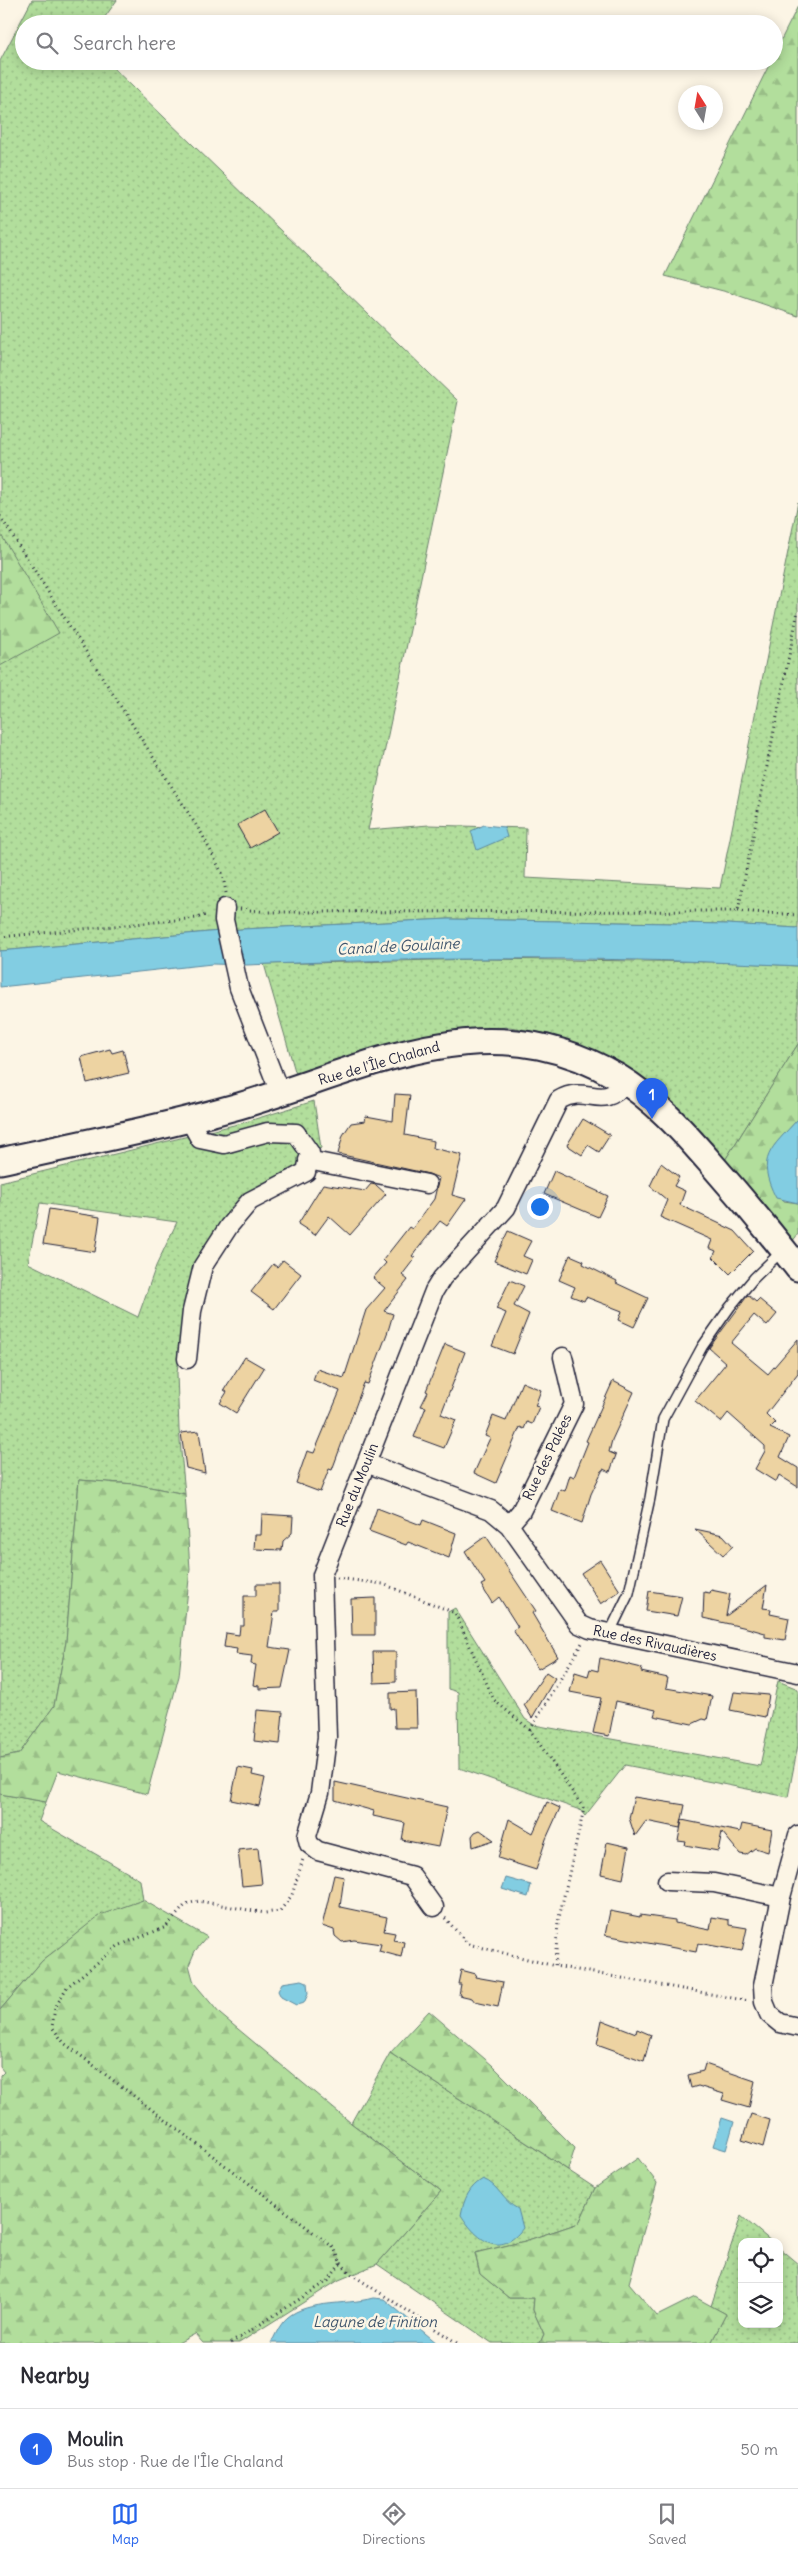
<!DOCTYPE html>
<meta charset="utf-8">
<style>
body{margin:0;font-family:Delius,sans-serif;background:#f2f2f3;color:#2b2b33}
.controls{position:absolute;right:15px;bottom:15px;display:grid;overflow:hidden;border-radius:10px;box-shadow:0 2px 12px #0003}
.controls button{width:45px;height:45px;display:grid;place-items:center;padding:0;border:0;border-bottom:1px solid #e1e1e2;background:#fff;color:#2b2b33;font:25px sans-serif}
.compass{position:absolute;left:678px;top:85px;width:45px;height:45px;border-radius:50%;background:#fff;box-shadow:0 2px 12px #0003;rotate:349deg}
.you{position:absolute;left:539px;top:1206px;width:18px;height:18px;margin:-12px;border:4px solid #fff;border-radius:50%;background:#1a73e8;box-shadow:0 0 0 8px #1a73e833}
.badge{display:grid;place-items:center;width:32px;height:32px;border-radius:50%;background:#2563eb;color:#fff;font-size:16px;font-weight:700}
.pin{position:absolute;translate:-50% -41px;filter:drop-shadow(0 1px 2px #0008)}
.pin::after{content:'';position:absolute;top:26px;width:18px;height:15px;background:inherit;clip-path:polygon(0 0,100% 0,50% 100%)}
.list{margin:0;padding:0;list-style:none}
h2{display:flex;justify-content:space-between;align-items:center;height:65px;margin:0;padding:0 20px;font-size:21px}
h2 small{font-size:16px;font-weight:400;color:#7c7c81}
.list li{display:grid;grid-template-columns:32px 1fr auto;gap:15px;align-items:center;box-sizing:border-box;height:80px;padding:0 20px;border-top:1px solid #e1e1e2}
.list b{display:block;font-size:19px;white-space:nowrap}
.list p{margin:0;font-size:16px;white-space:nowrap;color:#7c7c81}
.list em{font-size:16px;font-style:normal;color:#7c7c81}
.icon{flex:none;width:28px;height:28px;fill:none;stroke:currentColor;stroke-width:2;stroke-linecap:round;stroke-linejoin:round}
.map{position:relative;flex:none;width:798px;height:2343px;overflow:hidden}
.search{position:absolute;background:#fff;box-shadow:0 2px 12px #0003;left:15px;right:15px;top:15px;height:55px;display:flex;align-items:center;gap:12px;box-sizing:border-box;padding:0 18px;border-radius:28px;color:#7c7c81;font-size:19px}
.sheet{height:145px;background:#fff}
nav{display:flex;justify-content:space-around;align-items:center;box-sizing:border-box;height:70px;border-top:1px solid #e1e1e2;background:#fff;font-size:14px;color:#7c7c81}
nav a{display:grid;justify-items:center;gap:2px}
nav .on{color:#2563eb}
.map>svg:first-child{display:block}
.green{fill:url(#green-dots);stroke:#6a806c;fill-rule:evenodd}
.forest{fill:url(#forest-firs);stroke:#6a806c}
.water{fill:#82cde2;stroke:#5c899f}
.building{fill:#edd3a2;stroke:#22223b}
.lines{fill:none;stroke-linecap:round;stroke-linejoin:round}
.lane-casing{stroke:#22223b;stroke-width:12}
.street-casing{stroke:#22223b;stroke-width:21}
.secondary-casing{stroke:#22223b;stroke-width:29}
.path{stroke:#22223b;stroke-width:3;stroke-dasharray:1 4;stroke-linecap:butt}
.lane{stroke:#fcf5e5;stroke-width:9}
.street{stroke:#fcf5e5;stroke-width:18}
.secondary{stroke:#fcf5e5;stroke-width:25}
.labels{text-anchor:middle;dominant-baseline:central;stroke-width:5;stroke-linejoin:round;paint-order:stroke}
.street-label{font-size:14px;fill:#22223b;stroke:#fcf5e5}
.water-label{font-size:15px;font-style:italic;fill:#3f556d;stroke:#fcf5e5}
</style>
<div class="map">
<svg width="798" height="2343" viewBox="0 0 798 2343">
<defs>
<pattern id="green-dots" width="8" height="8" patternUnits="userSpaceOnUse" patternTransform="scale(1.25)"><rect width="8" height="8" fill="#b2de9c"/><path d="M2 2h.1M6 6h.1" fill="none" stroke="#99be87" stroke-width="1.8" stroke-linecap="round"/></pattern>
<pattern id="forest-firs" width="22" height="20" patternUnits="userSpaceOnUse" patternTransform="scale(1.25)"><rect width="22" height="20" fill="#b2de9c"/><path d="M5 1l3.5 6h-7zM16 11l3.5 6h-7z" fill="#99be87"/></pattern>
</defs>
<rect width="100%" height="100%" fill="#fcf5e5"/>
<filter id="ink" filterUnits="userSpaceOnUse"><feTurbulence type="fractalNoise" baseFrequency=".02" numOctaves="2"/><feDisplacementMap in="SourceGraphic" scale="10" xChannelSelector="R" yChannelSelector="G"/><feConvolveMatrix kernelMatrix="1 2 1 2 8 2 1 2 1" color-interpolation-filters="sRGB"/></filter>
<g filter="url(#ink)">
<path class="green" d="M 32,0 L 117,0 L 100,24 L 24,24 L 24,61 L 106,61 L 458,401 L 368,830 L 429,825 L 526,828 L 525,878 L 720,888 L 798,502 L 798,928 L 727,924 L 449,919 L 242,929 L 0,951 L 0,61 Z
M 480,959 L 725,962 L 798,966 L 798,1044 L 722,1165 L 710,1152 L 703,1135 L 650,1084 L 596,1054 L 549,1034 L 510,1027 L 457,1030 L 392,1045 L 297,1078 L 264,964 Z
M 314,1101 L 321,1148 L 293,1168 L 246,1196 L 208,1244 L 191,1277 L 183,1319 L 177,1373 L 179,1430 L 185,1494 L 135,1484 L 79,1480 L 66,1642 L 54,1706 L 19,1754 L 0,1758 L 0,1182 L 242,1123 ZM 40,1203 L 177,1222 L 156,1266 L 138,1317 L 28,1263 Z
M 455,1608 L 525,1719 L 534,1725 L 760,1766 L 778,1681 L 798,1689 L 798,1745 L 788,1797 L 625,1765 L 585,1816 L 580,1810 L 459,1768 L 458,1692 L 448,1689 L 448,1612 Z
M 0,1794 L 46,1802 L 39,1821 L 140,1880 L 143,1900 L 100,1916 L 42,1961 L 0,2010 Z
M 390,2053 L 595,2188 L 579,2223 L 525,2241 L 475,2253 L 480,2274 L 509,2298 L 534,2298 L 533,2310 L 544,2334 L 540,2343 L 492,2343 L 377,2264 L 441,2191 L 351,2123 Z
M 741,2216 L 772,2242 L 742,2242 L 742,2324 L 779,2324 L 779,2248 L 798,2264 L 798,2343 L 711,2343 L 726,2314 L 711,2306 Z"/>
<path class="forest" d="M 798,6 L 798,316 L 731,293 L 665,276 L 771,61 L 774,61 L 774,54 Z
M 0,533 L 59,633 L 0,666 Z
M 798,1044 L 798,1119 L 774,1146 L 784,1201 L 798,1203 L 798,1234 L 792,1242 L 722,1165 Z
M 79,1480 L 135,1484 L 185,1494 L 190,1569 L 179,1676 L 147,1794 L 58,1771 L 46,1802 L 0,1794 L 0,1758 L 19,1754 L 54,1706 L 66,1642 Z
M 143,1900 L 207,1937 L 195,1951 L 189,1965 L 194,1983 L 220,2014 L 351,2123 L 441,2191 L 377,2264 L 339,2280 L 239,2343 L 203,2343 L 195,2334 L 178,2343 L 0,2343 L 0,2076 L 4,2072 L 0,2067 L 0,2010 L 42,1961 L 100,1915 Z
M 429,2011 L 492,2065 L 575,2148 L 568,2170 L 390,2053 Z
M 638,2158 L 657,2183 L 629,2283 L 657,2316 L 695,2297 L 726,2314 L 711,2343 L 540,2343 L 544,2334 L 533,2310 L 534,2298 L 509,2298 L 480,2274 L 475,2253 L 525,2241 L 579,2223 L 595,2188 Z"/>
<path class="water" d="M 484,825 L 504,827 L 507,837 L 477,850 L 471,831 Z
M 449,919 L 727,924 L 798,928 L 798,966 C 615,956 431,957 247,965 L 212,964 L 0,987 L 0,951 L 242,929 Z
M 798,1119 L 798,1203 L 776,1198 C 755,1157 771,1149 798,1119 Z
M 506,1878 L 531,1885 L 528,1897 L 502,1889 Z
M 302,1980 L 307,1982 L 308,1994 L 304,2003 L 296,2005 L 281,1997 L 278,1991 L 282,1983 Z
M 722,2118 L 734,2122 L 726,2150 L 713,2146 Z
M 483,2179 C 499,2185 502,2201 518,2209 L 523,2228 C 500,2259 477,2240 461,2215 C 464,2199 469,2187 483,2179 Z
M 373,2298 L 384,2299 L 437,2343 L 271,2343 C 275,2336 278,2328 283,2322 C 302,2299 345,2306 373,2298 Z"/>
<path class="building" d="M 265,809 L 278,832 L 250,848 L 237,825 Z
M 110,1049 L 112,1053 L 123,1050 L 129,1073 L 87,1083 L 81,1057 Z
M 395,1094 L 410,1095 L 405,1135 L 434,1141 L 433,1148 L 462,1155 L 452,1195 L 466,1199 L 447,1226 L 440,1221 L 412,1256 L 415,1258 L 402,1275 L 408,1280 L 384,1311 L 393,1314 L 388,1331 L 368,1384 L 364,1383 L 332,1470 L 329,1469 L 320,1492 L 296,1483 L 307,1451 L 314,1453 L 340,1391 L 313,1380 L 317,1369 L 344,1378 L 366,1310 L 385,1288 L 373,1278 L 386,1263 L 383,1260 L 409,1227 L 412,1229 L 434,1199 L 439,1178 L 429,1174 L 338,1154 L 343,1135 L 351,1123 L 365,1121 L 366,1116 L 393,1121 Z
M 583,1119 L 610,1135 L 599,1152 L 588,1145 L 582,1155 L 567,1145 Z
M 661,1163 L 679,1177 L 674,1186 L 685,1191 L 680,1205 L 735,1231 L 753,1251 L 730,1274 L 713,1257 L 716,1251 L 709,1248 L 712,1240 L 660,1217 L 667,1200 L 650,1186 Z
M 554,1171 L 608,1196 L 598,1217 L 544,1194 Z
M 323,1184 L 365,1191 L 371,1184 L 376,1185 L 386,1194 L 350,1235 L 329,1216 L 315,1235 L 298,1224 Z
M 49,1209 L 100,1217 L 95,1252 L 43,1244 Z
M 508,1231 L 531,1241 L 523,1256 L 532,1260 L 526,1274 L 494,1261 Z
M 570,1255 L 584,1261 L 583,1264 L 617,1281 L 616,1283 L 648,1298 L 634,1327 L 619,1320 L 622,1311 L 586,1297 L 584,1301 L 571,1296 L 575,1287 L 559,1280 Z
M 283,1260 L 301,1274 L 274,1309 L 251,1292 L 273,1264 L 277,1267 Z
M 510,1280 L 524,1286 L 514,1306 L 529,1314 L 513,1354 L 492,1346 L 506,1313 L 496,1309 Z
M 748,1295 L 756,1302 L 759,1299 L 777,1314 L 767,1326 L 754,1315 L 731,1343 L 768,1374 L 798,1339 L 798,1373 L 766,1414 L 775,1423 L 770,1428 L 789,1437 L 780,1457 L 798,1468 L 798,1487 L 779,1475 L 776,1482 L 755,1469 L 765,1451 L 765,1446 L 728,1413 L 721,1422 L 695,1401 L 726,1363 L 709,1348 Z
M 445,1344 L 465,1352 L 441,1414 L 456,1420 L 444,1448 L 414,1437 L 426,1407 L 421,1406 L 428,1392 L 426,1391 Z
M 245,1357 L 264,1368 L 236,1413 L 220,1403 L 227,1392 L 224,1390 Z
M 613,1381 L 634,1392 L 612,1440 L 609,1452 L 616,1455 L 610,1472 L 603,1469 L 591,1494 L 582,1523 L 552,1511 L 560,1489 L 565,1491 L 570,1475 L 574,1477 L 588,1442 L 586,1441 Z
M 522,1382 L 541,1390 L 535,1406 L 539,1407 L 532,1424 L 527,1422 L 524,1429 L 520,1427 L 496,1483 L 474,1473 L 490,1438 L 485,1436 L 493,1416 L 506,1421 Z
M 199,1431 L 205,1473 L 186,1468 L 181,1433 Z
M 377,1508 L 421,1525 L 423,1520 L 456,1533 L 449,1558 L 408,1542 L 406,1545 L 369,1531 Z
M 262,1514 L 293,1516 L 292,1533 L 283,1541 L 282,1550 L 254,1549 L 255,1535 L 261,1535 Z
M 695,1529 L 723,1535 L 733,1546 L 723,1555 Z
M 486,1536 L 536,1611 L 532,1613 L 558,1657 L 538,1669 L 513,1630 L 518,1627 L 499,1597 L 492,1603 L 481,1585 L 485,1583 L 465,1551 Z
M 600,1560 L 620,1591 L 601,1604 L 581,1573 Z
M 256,1584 L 279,1584 L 279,1612 L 274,1612 L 269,1647 L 290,1650 L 282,1688 L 259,1689 L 259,1686 L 253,1685 L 256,1665 L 251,1664 L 252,1656 L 236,1654 L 237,1649 L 224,1647 L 226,1633 L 239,1635 L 240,1626 L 244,1626 L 244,1596 L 256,1596 Z
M 767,1585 L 763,1608 L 771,1609 L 770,1614 L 789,1618 L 785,1640 L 765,1637 L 765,1633 L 747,1628 L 703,1618 L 704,1592 L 710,1593 L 711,1590 L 730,1594 L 726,1616 Z
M 649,1591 L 682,1596 L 677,1616 L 646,1611 Z
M 375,1598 L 375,1635 L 352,1635 L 351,1599 Z
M 373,1652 L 396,1652 L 396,1682 L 374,1683 Z
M 600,1658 L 642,1668 L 641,1672 L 668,1678 L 666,1688 L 712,1696 L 707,1720 L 703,1719 L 692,1724 L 654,1716 L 656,1710 L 616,1701 L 609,1736 L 593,1733 L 601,1698 L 570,1692 L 575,1672 L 588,1676 L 590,1669 L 598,1671 Z
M 546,1672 L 555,1678 L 532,1718 L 524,1705 Z
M 416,1692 L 417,1728 L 395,1728 L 394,1708 L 390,1709 L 390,1693 Z
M 734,1692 L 769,1695 L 765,1717 L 730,1710 Z
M 257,1710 L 283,1712 L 280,1744 L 254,1741 Z
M 238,1767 L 253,1770 L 252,1775 L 265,1778 L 259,1806 L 231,1800 Z
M 335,1782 L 447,1807 L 438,1847 L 402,1840 L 405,1823 L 373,1816 L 374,1811 L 335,1800 Z
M 634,1797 L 685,1805 L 680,1828 L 646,1821 L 635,1836 L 629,1818 Z
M 547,1802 L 560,1808 L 546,1839 L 536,1870 L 498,1858 L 509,1819 L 533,1833 Z
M 682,1820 L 740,1832 L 742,1824 L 772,1830 L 768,1852 L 755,1848 L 746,1855 L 740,1854 L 722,1832 L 718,1851 L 685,1845 L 686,1842 L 678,1841 Z
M 480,1830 L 494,1840 L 473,1847 L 472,1836 L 475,1832 Z
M 607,1842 L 629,1847 L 623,1879 L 601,1874 Z
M 258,1848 L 262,1884 L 242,1886 L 238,1850 Z
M 334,1875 L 344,1877 L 340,1907 L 387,1917 L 384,1931 L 395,1933 L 393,1940 L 404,1942 L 401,1957 L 379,1951 L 381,1944 L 354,1940 L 342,1942 L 335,1936 L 334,1930 L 322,1926 Z
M 610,1911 L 640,1917 L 640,1915 L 675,1920 L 675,1923 L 710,1930 L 712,1917 L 729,1920 L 729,1925 L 747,1928 L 742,1951 L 698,1943 L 696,1952 L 605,1935 Z
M 461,1970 L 476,1974 L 475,1977 L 503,1982 L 498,2007 L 475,2002 L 472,1998 L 459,1995 L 461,1984 L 458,1984 Z
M 602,2020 L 636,2033 L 637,2029 L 651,2035 L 644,2061 L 597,2044 Z
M 705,2064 L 755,2081 L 749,2108 L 722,2100 L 724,2094 L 698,2086 L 691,2088 L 688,2075 L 703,2071 Z
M 751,2114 L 770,2120 L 763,2147 L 742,2140 Z"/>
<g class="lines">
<defs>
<path id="lane" d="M 609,1634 L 629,1593 L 650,1498 L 663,1419 L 702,1347 L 730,1307 L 754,1278 L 783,1250"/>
<path id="street" d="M 225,908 L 224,920 L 239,988 L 280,1093
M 308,1160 L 427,1184
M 187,1359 L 192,1311 L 203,1266 L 229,1226 L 250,1201 L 306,1172 L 310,1153 L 296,1133 L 268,1132 L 224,1144 L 200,1139 L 189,1119
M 366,1463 L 491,1510 L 509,1525 L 579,1624 L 590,1629 L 798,1673
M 509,1525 L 521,1511 L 574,1404 L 563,1357
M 798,1835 L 781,1897 L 763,1986 L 764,2002 L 769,2014 L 780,2023 L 798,2027
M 667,1881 L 714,1883 L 781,1897
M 434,1907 L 412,1876 L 318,1851 L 309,1844 L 307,1836 L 320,1793 L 327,1737 L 322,1575 L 434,1291 L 442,1278 L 506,1208 L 559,1100 C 588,1083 601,1113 626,1082"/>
<path id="secondary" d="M 0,1161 C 80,1144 160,1128 239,1106 C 370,1068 486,999 618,1077 C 653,1098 681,1129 708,1160 C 739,1195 769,1231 798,1268"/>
</defs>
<use href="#lane" class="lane-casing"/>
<use href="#street" class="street-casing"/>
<use href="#secondary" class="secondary-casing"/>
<path class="path" d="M 0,516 L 203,836 L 223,875 L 226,893
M 240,909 L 268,912 L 738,911 L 798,611
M 738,911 L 798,915
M 0,937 L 197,918 L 208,914
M 337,1578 L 383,1584 L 455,1613 L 494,1700 L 530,1730 L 584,1809 L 558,1922 L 555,1966 L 749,2001
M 530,1730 L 582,1643
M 445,1918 L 468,1944 L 555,1966
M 341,2263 L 351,2274 L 457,2343
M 231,2343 L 328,2281 L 341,2263 L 334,2248 L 64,2043 L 52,2027 L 55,2008 L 67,1987 L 118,1946 L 166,1927 L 186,1904 L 199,1901 L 265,1913 L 280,1911 L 292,1895 L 303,1859"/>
<use href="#lane" class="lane"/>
<use href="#street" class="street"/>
<use href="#secondary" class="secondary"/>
</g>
</g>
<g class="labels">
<g class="street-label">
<text transform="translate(379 1063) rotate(-16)">Rue de l'Île Chaland</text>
<text transform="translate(547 1457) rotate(-64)">Rue des Palées</text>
<text transform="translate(357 1485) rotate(-68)">Rue du Moulin</text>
<text transform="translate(655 1643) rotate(12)">Rue des Rivaudières</text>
</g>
<g class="water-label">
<text transform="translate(398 946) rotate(-3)">Canal de Goulaine</text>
<text x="375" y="2321">Lagune de Finition</text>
</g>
</g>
</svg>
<div class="controls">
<button><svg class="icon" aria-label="locate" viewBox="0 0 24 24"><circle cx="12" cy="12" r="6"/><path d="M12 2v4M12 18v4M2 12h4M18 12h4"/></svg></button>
<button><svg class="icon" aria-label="layers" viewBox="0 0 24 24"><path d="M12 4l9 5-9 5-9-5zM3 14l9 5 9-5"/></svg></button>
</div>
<svg class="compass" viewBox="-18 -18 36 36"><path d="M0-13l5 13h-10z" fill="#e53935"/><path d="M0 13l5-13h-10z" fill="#7c7c81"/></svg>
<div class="you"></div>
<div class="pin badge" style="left:652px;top:1119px">1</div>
<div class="search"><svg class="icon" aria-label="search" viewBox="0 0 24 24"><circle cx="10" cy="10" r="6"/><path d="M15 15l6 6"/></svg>Search here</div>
</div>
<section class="sheet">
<h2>Nearby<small></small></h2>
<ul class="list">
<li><span class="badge">1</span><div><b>Moulin</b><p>Bus stop · Rue de l'Île Chaland</p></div><em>50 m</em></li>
</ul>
</section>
<nav>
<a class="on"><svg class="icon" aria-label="map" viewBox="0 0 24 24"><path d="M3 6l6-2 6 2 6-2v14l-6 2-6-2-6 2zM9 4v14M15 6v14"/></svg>Map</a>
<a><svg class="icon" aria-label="directions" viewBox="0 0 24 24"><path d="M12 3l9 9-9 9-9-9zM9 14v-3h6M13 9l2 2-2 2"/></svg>Directions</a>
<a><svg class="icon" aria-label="saved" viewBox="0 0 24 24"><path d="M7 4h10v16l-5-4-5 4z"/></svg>Saved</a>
</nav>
